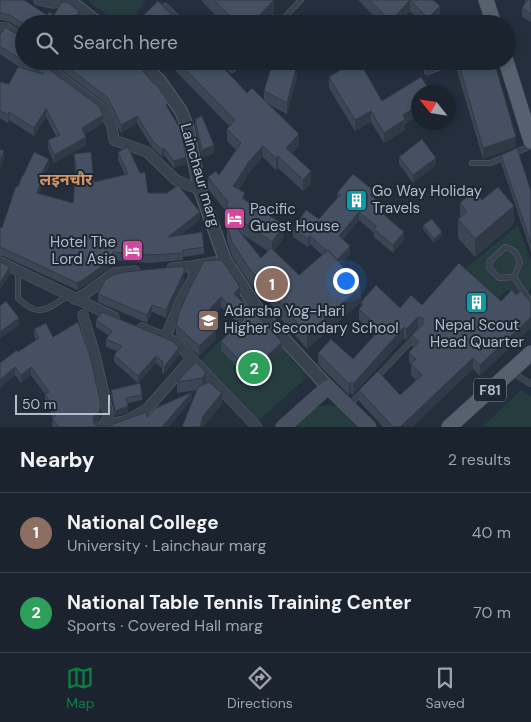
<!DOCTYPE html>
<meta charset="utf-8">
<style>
body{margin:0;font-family:"DM Sans","Noto Sans Devanagari",sans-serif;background:#282f3a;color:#f1f3f6}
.compass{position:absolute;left:411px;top:85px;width:45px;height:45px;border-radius:50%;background:#1b232e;box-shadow:0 2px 8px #0003;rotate:300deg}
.scale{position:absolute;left:15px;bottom:12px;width:95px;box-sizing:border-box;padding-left:5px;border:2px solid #b4bcc9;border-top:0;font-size:14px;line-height:18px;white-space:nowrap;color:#b4bcc9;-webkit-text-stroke:4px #1d2633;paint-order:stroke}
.you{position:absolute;left:345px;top:280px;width:18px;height:18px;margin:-12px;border:4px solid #fff;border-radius:50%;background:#1a73e8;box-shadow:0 0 0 8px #1a73e833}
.badge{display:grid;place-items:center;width:32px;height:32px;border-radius:50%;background:#0b8043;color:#fff;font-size:16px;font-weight:700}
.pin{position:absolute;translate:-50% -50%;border:2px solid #fff;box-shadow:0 1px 5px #0006}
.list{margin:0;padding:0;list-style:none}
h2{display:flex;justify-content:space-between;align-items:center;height:65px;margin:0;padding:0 20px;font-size:21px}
h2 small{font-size:16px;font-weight:400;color:#a0a4aa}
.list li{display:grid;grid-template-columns:32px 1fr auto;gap:15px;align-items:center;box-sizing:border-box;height:80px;padding:0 20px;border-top:1px solid #39404a}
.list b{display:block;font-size:19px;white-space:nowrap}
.list p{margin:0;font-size:16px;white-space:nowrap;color:#a0a4aa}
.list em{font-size:16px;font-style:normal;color:#a0a4aa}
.icon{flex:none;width:28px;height:28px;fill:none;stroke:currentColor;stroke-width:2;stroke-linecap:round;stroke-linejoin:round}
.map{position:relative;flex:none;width:531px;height:427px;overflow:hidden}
.search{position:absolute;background:#1b232e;box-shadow:0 2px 8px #0003;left:15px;right:15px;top:15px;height:55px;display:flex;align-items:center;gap:12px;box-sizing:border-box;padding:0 18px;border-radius:28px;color:#a0a4aa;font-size:19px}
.sheet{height:225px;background:#1b232e}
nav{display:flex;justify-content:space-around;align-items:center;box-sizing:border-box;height:70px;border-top:1px solid #39404a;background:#1b232e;font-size:14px;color:#a0a4aa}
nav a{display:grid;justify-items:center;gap:2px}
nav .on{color:#0b8043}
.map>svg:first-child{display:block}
.green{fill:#263c3f}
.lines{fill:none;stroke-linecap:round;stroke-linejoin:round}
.service-casing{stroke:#565f6c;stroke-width:6}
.minor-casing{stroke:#565f6c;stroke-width:11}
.tertiary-casing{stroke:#565f6c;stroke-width:14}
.secondary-casing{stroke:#565f6c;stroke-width:15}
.primary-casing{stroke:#414a57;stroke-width:16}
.service{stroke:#38414e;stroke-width:5}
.minor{stroke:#38414e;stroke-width:10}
.tertiary{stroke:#38414e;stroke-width:12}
.secondary{stroke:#465061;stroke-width:14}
.primary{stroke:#56606e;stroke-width:15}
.wall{fill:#3b4654;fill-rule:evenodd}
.shaded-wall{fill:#303945}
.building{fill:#455162;stroke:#303945}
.labels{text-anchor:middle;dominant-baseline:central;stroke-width:4;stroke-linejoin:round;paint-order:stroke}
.shield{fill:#1d2633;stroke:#878f9c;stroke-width:1}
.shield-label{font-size:14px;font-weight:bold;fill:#b4bcc9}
.street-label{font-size:15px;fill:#b4bcc9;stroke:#1d2633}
.poi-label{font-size:15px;fill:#b4bcc9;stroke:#1d2633;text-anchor:start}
.neighbourhood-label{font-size:16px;font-weight:bold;fill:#d59563;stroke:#1d2633}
</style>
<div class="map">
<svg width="531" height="427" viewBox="0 0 531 427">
<rect width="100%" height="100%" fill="#242f3e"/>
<path class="green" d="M 87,0 L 146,0 L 129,24 L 119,24 Z
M 518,225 L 531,262 L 531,289 L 518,300 L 508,289 L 497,299 L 466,268 Z
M 250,310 L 307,377 L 257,422 L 201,360 Z
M 521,390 L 531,396 L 531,427 L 482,427 Z
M 328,405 L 338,407 L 357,427 L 292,427 L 314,406 Z"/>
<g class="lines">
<defs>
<path id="service" d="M 165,6 L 184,24
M 278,24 L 301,0
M 223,61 L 232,70 L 240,61
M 427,72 L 459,61
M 472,163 L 490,163 L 531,146
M 505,247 C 515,249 517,254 520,262 L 514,277 L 499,278 L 489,268 L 490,261 Z
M 18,272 L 18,298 C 39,319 46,309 68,296
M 514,277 L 531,302
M 513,373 L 531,384
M 376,378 L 417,335
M 348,406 L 363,391"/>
<path id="minor" d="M 39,0 L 52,3 L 71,2
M 0,28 L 6,28 L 24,39
M 48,61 L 48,68 L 104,110 L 112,127 L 114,140 L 147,152 L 176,180 L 200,190
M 0,262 L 114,317
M 172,268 L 193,266 L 214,262
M 75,299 L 85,294 L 114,273 L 135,271
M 83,315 L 95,355 L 108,412 L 108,417 L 104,425 L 105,427
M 142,328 L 176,342 L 257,427
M 165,338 L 183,296 L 194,277 L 193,266
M 99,427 L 127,420 L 147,409 L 191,359"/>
<path id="tertiary" d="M 72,0 L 71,2 L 99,24
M 140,61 L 160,81 L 181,111 L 187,126 L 200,190 L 225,260 L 260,313 L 328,387"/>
<path id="secondary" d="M 283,427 L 328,387 L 369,427"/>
<path id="primary" d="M 486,0 L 494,24
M 506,61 L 531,141
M 449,427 L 531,353"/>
</defs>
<use href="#service" class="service-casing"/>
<use href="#minor" class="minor-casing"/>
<use href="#tertiary" class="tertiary-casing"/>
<use href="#secondary" class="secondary-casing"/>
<use href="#primary" class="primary-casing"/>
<use href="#service" class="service"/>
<use href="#minor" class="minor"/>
<use href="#tertiary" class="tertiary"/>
<use href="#secondary" class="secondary"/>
<use href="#primary" class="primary"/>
</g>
<path class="wall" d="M 0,0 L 47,15 L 79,16 L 24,24 L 24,31 L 10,22 L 0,20 Z
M 201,0 L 274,0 L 274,14 L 265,24 L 224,24 Z
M 358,0 L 433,0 L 440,17 L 433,24 L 423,24 L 410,11 L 398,24 L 382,24 Z
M 525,0 L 531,0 L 531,26 L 531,22 L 522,17 L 522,8 L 525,4 Z
M 0,35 L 23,46 L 23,47 L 44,66 L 103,123 L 85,134 L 86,145 L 54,163 L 48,148 L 48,140 L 56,136 L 46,117 L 34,136 L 9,120 L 8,123 L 0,118 L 0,82 L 9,84 L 21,68 L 0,54 Z
M 55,61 L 134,61 L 169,110 L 186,164 L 174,168 L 164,155 L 162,157 L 152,147 L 137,123 L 121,133 L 108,105 L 55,65 Z
M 166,61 L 217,61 L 247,93 L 264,100 L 264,91 L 297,76 L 287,114 L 268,104 L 299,146 L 292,153 L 311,183 L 303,191 L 278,168 L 276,170 L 263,157 L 247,175 L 247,177 L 239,189 L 245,200 L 284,237 L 274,251 L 299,275 L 322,255 L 310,244 L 308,247 L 293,237 L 293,229 L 319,219 L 337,198 L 337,193 L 374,198 L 386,217 L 404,240 L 393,253 L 374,237 L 374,233 L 359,220 L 343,239 L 350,254 L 341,264 L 361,302 L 307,349 L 277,314 L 277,310 L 251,285 L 232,256 L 227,240 L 227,226 L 234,224 L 234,222 L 226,217 L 226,211 L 208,189 L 208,177 L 219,175 L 236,150 L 227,141 L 227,129 L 229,126 ZM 240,233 L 268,251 L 261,258 Z
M 456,61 L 494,61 L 516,147 L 483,159 L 456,67 Z
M 329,77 L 382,101 L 418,92 L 418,116 L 405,124 L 405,130 L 384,143 L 371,122 L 355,131 L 329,88 Z
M 195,119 L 214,153 L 202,158 L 195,126 Z
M 118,152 L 148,193 L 200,220 L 180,235 L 204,247 L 204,254 L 183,257 L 183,260 L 150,263 L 113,260 L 108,269 L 81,288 L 77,290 L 3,256 L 0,256 L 0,227 L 2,228 L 18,187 L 23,176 L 49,166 L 41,183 L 41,189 L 39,194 L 73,203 L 75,172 L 74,154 L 94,182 L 125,175 L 118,160 Z
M 501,155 L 531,191 L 531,252 L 501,163 Z
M 399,157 L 436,165 L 413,183 L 399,164 Z
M 482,200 L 514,224 L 475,257 L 458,238 L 458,219 L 460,218 L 460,203 Z
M 423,225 L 442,236 L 434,243 L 423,229 Z
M 184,280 L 166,318 L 152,312 L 147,323 L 98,302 L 98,294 Z
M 189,290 L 240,297 L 238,298 L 282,351 L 250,381 L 221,350 L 221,341 L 239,324 L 221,307 L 207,321 L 216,339 L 199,356 L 176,335 L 176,325 Z
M 501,301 L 480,376 L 473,369 L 412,427 L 383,427 L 359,401 L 359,390 L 400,395 L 416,380 L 411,375 L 411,365 L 409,363 L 409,352 L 414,347 L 412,346 L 412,335 L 419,328 L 418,328 L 406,340 L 404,338 L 353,395 L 351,393 L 349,395 L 318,364 L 318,353 L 353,359 L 375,335 L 359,320 L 359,309 L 361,307 L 361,302 L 400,308 L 422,305 Z
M 96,320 L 179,355 L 164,374 L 162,373 L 162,368 L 156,363 L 138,383 L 142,395 L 142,400 L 128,403 L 128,412 L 115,416 L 111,395 L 111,390 L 138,383 L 114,362 L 114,355 L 117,351 L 106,347 L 106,339 L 109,336 L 96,327 Z
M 34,329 L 53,337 L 101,413 L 99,420 L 94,423 L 94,424 L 98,426 L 108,426 L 147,417 L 169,427 L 54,427 L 52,426 L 53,418 L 45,402 L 45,394 L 31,375 L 21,383 L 15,375 L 0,388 L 0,363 L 36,340 L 34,336 Z
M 196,362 L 206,383 L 222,404 L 203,427 L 182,427 L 197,390 L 177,393 L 177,382 Z"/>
<path class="shaded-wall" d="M 274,0 L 274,14 L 265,24 L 251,24 Z
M 410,0 L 410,11 L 398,24 L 391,24 L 391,21 Z
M 440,6 L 440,17 L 433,24 L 428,24 L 428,18 Z
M 23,38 L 23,46 L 19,53 L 19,45 Z
M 297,65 L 297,76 L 287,114 L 287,103 Z
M 418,105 L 418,116 L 405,124 L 405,130 L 384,143 L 384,133 L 403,115 Z
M 46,109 L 46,117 L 34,136 L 34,128 Z
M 371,111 L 371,122 L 355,131 L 355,120 Z
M 9,112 L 9,120 L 8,123 L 8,115 Z
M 103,115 L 103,123 L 82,136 L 82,128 Z
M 137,116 L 137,123 L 121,133 L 121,125 Z
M 299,134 L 299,146 L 286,159 L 286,148 Z
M 86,137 L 86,145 L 54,163 L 54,155 Z
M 516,137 L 516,147 L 483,159 L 483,148 Z
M 214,145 L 214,153 L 202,158 L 202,150 Z
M 263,146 L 263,157 L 247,175 L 247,177 L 233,197 L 233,186 L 246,165 Z
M 164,148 L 164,155 L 162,157 L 162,150 Z
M 4,151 L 4,159 L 0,168 L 0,160 Z
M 278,156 L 278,168 L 276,170 L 276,158 Z
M 186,157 L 186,164 L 174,168 L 174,161 Z
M 436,158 L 436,165 L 413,183 L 413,175 Z
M 49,159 L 49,166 L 41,183 L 41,189 L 37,201 L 38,181 Z
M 311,171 L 311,183 L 303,191 L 303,180 Z
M 374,191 L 374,199 L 370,195 Z
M 514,206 L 514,224 L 475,257 L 475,239 Z
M 386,209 L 386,217 L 382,213 Z
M 200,212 L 200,220 L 168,245 L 168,237 Z
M 359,212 L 359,220 L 339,243 L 339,236 Z
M 284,225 L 284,237 L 272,254 L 272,242 Z
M 404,232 L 404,240 L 393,253 L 393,245 Z
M 442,232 L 442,236 L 434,243 L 434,239 Z
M 310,236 L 310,244 L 308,247 L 308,239 Z
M 350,246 L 350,254 L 337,269 L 337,261 Z
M 113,252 L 113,260 L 108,269 L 81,288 L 77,290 L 77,283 Z
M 10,267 L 10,274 L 0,290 L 0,283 Z
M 184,272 L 184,280 L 166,318 L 166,310 Z
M 240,287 L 240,297 L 234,303 L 234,294 Z
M 361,287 L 361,302 L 307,349 L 307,334 Z
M 221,297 L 221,307 L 202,326 L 202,317 Z
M 152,305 L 152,312 L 147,323 L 147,315 Z
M 418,317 L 418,328 L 406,340 L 406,329 Z
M 531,317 L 531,328 L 480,376 L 480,365 Z
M 19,318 L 19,325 L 0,339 L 0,332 Z
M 404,327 L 404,338 L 353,395 L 353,384 Z
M 216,330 L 216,339 L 199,356 L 199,346 Z
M 282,342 L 282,351 L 250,381 L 250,372 Z
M 179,348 L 179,355 L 164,374 L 164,367 Z
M 156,356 L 156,363 L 138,383 L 138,376 Z
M 473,358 L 473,369 L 412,427 L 400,427 Z
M 15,367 L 15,375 L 0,388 L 0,380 Z
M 31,367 L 31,375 L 21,383 L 21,375 Z
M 206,373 L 206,384 L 202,389 L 202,378 Z
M 351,382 L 351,393 L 349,395 L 349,384 Z
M 192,392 L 192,400 L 169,427 L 162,427 Z
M 222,393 L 222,404 L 203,427 L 200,427 L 203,416 Z
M 101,405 L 101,413 L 99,420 L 93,425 L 93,417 Z
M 128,406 L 128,412 L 115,416 L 115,411 Z"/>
<path class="building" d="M 0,0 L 24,0 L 47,15 L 49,12 L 54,15 L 62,2 L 67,2 L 79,11 L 77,15 L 89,24 L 24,24 L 10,15 L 0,13 Z
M 214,0 L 274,0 L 251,24 L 238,24 Z
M 369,0 L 433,0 L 440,6 L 428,18 L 410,0 L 391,21 Z
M 527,0 L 531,0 L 531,14 L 522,8 Z
M 158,1 L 180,24 L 141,24 L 138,21 Z
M 5,27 L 23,38 L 19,45 L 24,48 L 24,61 L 42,61 L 44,66 L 99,106 L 103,115 L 82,128 L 86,137 L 54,155 L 48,140 L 60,135 L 46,109 L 34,128 L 9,112 L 8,115 L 0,110 L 0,82 L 9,84 L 18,67 L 44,74 L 0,46 L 0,35 Z
M 60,61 L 134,61 L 155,85 L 156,84 L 169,103 L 166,105 L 178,125 L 180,125 L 186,157 L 174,161 L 164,148 L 162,150 L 152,140 L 137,116 L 121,125 L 108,98 Z
M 177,61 L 217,61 L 247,93 L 252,88 L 299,134 L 286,148 L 311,171 L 303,180 L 278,156 L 276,158 L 263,146 L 246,165 L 247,165 L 233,186 L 245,193 L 242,198 L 284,225 L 272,242 L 234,216 L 236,213 L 226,206 L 228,202 L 208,177 L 216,171 L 219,175 L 241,143 L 227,129 L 235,120 Z
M 273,61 L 297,65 L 287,103 L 264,91 Z
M 355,61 L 359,61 L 382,101 L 421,77 L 431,92 L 418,92 L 418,105 L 403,115 L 405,119 L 384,133 L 371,111 L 355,120 L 329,77 Z
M 458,61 L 494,61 L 516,137 L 483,148 Z
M 202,116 L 214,145 L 202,150 L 195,119 Z
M 422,139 L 436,158 L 413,175 L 399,157 Z
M 128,147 L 140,173 L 145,172 L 148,193 L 167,193 L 178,185 L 200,212 L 168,237 L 202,232 L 204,247 L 183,250 L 183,253 L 150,255 L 113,252 L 108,262 L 81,281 L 77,283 L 3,248 L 0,248 L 0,227 L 2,228 L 16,186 L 18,187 L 22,176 L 23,176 L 34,152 L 49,159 L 38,181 L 41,182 L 37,193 L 73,203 L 76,168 L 74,154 L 91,152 L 94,182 L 128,174 L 118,152 Z
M 517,148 L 531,191 L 531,244 L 501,155 Z
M 0,149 L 4,151 L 0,160 Z
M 353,174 L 374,191 L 370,195 L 386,209 L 382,213 L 404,232 L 393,245 L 374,229 L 376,226 L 359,212 L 339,236 L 350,246 L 337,260 L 328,250 L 327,251 L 310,236 L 308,239 L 293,229 L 306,210 L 319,219 L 340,195 L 337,193 Z
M 498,187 L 514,206 L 475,239 L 458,219 L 467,212 L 460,203 L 475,190 L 482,200 Z
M 432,219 L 442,232 L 434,239 L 423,225 Z
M 232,222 L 261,258 L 271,248 L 299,275 L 328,250 L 361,287 L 307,334 L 277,299 L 279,297 L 251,271 L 232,242 L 227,226 Z
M 222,260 L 240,287 L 234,294 L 253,311 L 282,342 L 250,372 L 221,341 L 244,319 L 221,297 L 202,317 L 216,330 L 199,346 L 176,325 L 179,313 L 189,290 L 204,261 Z
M 0,262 L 10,267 L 0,283 Z
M 459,263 L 501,301 L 512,290 L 516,295 L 521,291 L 531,303 L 531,317 L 480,365 L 473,358 L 400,427 L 393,427 L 359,390 L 378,371 L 400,395 L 422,375 L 411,364 L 416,359 L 409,352 L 419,342 L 412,335 L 423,324 L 423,318 L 418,317 L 406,329 L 404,327 L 353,384 L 351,382 L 349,384 L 318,353 L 331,339 L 353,359 L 380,329 L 359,309 L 363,304 L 361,302 L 376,285 L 400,308 L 411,295 L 422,305 Z
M 184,266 L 184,272 L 166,310 L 152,305 L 147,315 L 98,294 L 105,280 L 113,275 L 125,272 Z
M 6,301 L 19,318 L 0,332 L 0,306 Z
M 102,312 L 172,341 L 179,348 L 164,367 L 162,366 L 163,362 L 156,356 L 138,376 L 114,355 L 122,346 L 106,339 L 112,331 L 96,320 Z
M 78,322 L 90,356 L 101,405 L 99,412 L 93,417 L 94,424 L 98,426 L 108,426 L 146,412 L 147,417 L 156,408 L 192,392 L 162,427 L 59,427 L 52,418 L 56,415 L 45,394 L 49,392 L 31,367 L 21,375 L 15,367 L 0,380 L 0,363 L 17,350 L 18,352 L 39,338 L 34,329 L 46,323 L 53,337 Z
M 196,362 L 206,373 L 202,378 L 177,382 Z
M 209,382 L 222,393 L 203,416 L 200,427 L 182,427 L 198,387 Z
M 140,383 L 142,395 L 126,398 L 128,406 L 115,411 L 111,390 Z"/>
<defs>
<symbol id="building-square" viewBox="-11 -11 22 22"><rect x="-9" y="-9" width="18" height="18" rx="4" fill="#0f9aa8" stroke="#1d2633"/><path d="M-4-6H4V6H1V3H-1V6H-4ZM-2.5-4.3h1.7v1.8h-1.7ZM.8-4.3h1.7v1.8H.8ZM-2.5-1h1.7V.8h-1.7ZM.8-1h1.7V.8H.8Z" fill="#fff"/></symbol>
<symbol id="hotel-square" viewBox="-11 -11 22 22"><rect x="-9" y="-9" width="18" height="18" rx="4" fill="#d1479c" stroke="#1d2633"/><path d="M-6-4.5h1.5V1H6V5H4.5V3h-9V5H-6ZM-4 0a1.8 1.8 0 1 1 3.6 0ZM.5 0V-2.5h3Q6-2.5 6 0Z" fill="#fff"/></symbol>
<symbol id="school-square" viewBox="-11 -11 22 22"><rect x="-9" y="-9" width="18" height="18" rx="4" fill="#8d6e63" stroke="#1d2633"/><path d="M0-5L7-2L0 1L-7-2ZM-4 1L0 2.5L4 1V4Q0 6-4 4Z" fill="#fff"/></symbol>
</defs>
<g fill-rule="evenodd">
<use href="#building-square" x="344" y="188" width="25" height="25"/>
<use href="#hotel-square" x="222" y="206" width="25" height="25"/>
<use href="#hotel-square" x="120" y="238" width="25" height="25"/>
<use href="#building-square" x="464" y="290" width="25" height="25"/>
<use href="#school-square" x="196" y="308" width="25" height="25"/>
</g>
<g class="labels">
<rect class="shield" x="474" y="378.5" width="32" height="23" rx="4"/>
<g class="shield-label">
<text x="490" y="390">F81</text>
</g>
<g class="street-label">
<text transform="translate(200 175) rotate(74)">Lainchaur marg</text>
</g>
<g class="poi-label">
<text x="372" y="191">Go Way Holiday<tspan x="372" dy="17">Travels</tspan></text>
<text x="250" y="209">Pacific<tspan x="250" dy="17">Guest House</tspan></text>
<text x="116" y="242" text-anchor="end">Hotel The<tspan x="116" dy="17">Lord Asia</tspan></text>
<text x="224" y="311">Adarsha Yog-Hari<tspan x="224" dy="17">Higher Secondary School</tspan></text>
<text x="477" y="325" text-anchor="middle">Nepal Scout<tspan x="477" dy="17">Head Quarter</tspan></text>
</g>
<g class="neighbourhood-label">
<text x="66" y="179">लइनचौर</text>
</g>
</g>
</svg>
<svg class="compass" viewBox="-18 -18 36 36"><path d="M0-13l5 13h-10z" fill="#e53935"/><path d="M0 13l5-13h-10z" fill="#a0a4aa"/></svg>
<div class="scale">50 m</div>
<div class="you"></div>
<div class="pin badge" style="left:272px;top:284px;background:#8d6e63">1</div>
<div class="pin badge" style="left:254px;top:368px;background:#2e9e5b">2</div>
<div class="search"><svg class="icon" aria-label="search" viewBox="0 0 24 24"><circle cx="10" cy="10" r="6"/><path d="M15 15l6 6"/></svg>Search here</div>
</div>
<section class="sheet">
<h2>Nearby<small>2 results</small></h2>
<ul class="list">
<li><span class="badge" style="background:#8d6e63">1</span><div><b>National College</b><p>University · Lainchaur marg</p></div><em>40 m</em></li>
<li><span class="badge" style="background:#2e9e5b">2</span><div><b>National Table Tennis Training Center</b><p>Sports · Covered Hall marg</p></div><em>70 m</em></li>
</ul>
</section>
<nav>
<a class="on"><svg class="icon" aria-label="map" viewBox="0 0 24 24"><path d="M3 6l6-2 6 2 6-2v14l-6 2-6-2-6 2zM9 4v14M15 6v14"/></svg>Map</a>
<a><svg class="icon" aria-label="directions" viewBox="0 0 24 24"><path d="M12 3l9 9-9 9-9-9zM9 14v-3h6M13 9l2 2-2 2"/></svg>Directions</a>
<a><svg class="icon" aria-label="saved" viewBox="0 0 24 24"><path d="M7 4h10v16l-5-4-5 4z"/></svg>Saved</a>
</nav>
